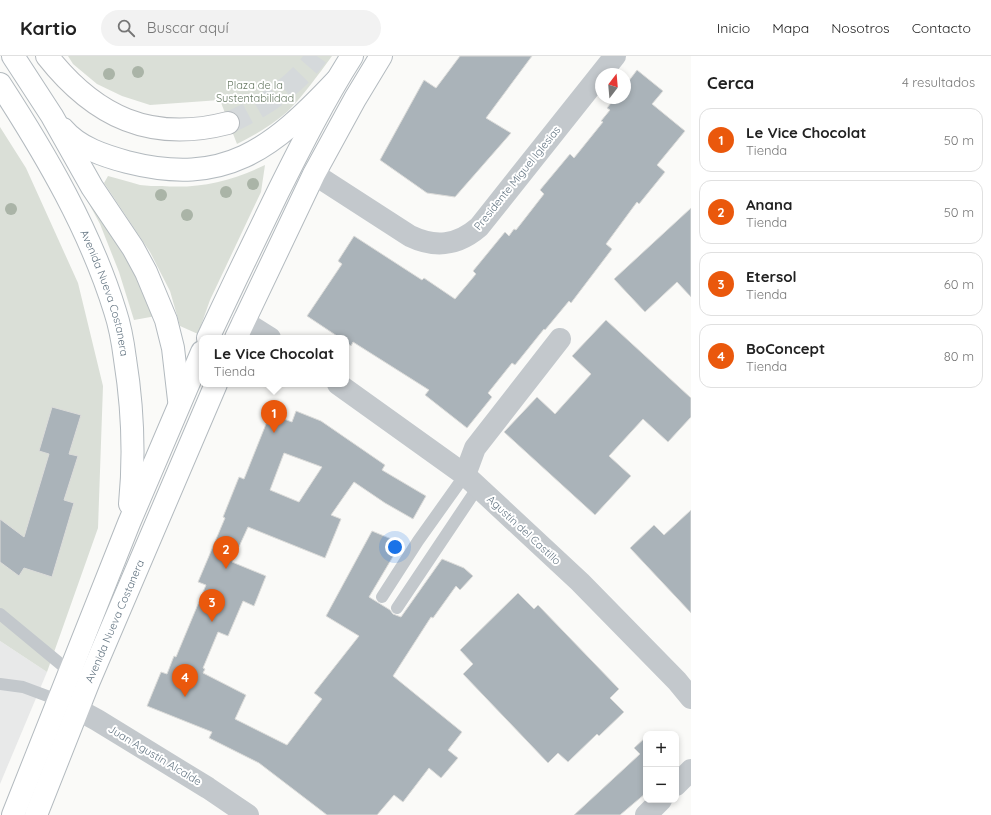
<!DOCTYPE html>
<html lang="es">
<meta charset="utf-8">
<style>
body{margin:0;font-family:Quicksand,sans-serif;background:#f2f2f2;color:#222}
.controls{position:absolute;right:12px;bottom:12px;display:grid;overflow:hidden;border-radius:8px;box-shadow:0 2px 6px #0003}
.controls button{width:36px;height:36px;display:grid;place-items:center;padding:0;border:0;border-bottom:1px solid #e0e0e0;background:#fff;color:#222;font:20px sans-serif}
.compass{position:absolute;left:595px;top:12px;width:36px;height:36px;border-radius:50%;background:#fff;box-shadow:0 2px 6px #0003;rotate:16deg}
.you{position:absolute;left:395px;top:491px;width:14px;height:14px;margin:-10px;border:3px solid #fff;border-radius:50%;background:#1a73e8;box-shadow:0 0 0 6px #1a73e833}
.badge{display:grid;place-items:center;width:26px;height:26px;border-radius:50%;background:#ea580c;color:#fff;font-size:13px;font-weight:700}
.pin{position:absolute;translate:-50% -33px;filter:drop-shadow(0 1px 2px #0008)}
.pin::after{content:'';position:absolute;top:21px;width:14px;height:12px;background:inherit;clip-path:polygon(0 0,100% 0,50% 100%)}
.popup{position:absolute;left:199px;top:279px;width:150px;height:52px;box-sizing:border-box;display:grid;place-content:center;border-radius:8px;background:#fff;filter:drop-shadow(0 1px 3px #0005);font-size:13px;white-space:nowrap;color:#767676}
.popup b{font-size:15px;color:#222}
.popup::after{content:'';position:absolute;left:50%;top:100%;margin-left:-8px;border:8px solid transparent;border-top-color:#fff}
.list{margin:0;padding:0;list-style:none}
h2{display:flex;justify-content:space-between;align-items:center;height:52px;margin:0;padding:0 16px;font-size:17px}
h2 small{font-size:13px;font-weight:400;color:#767676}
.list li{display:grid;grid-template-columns:26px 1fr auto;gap:12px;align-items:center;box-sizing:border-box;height:64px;margin:0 8px 8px;padding:0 8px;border:1px solid #e0e0e0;border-radius:12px}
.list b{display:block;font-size:15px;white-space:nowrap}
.list p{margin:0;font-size:13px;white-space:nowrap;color:#767676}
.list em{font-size:13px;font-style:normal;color:#767676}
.icon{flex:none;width:22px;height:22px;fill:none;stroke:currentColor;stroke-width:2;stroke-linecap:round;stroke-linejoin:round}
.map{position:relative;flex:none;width:691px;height:759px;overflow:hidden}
header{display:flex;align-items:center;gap:24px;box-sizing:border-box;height:56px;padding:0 20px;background:#fff;border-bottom:1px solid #e0e0e0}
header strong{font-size:19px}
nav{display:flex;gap:22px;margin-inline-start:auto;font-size:14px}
.search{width:280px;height:36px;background:#f2f2f2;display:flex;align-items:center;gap:10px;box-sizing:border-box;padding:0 14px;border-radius:22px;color:#767676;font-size:15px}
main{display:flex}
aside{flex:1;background:#fff}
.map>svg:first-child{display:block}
.built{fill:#e8e9e9}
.green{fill:#dadfd7}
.building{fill:#aab3b9;stroke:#dcdcda;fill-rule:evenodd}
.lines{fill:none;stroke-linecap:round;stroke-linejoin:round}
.motorway-tunnel{stroke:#d5d9db;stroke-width:22;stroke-dasharray:22 11;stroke-linecap:butt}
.secondary-casing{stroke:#b3babf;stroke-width:24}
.motorway-casing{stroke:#b4b9bd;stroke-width:24}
.service{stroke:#c3c8cc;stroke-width:12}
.minor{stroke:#c3c8cc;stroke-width:22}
.secondary{stroke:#fff;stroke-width:22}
.motorway{stroke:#fff;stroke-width:22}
.tree{fill:#aab4a7}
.labels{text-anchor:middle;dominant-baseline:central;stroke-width:4;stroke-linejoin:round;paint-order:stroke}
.park-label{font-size:11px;fill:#687a64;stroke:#fff}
.street-label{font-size:11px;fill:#657683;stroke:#fff}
</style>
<header>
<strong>Kartio</strong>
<div class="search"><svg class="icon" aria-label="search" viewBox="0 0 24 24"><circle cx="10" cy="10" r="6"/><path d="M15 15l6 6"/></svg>Buscar aquí</div>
<nav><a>Inicio</a><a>Mapa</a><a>Nosotros</a><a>Contacto</a></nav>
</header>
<main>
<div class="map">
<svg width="691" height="759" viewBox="0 0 691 759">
<rect width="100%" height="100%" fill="#fafaf8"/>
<path class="built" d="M 0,585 L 47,616 L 0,728 Z"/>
<path class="green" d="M 68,0 L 332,0 C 318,19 304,39 287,56 C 272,69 255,79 237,88 L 220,44 L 150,49 L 122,40 L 97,28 L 73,8 Z
M 0,71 L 26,112 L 78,227 L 103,330 L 98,472 L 47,616 L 0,585 Z
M 265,109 L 261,136 L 210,244 L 198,278 L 180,270 L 170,235 L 150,196 L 104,127 L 108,120 C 119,123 130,126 140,129 C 147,130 155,130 162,130 C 198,133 232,125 265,109 Z
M 69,111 L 128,200 L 156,260 L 134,264 L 119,216 L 100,168 Z"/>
<path class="building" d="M 460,0 L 532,0 L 486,62 L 511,77 L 455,141 L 427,137 L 380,104 L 424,24 L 436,32 Z
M 637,14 L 663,35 L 652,48 L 685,75 L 657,109 L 665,116 L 639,148 L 637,146 L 606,188 L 612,193 L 571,247 L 569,245 L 545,274 L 544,273 L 515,309 L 512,307 L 488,337 L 492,341 L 467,372 L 425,339 L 429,334 L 353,286 L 351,290 L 346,286 L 346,282 L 340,282 L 307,260 L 342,208 L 338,205 L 354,180 L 422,224 L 424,222 L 455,243 L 476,218 L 473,215 L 505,176 L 509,180 L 514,173 L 516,174 L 544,138 L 540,134 L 570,98 L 574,102 L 603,66 L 601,65 L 610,54 L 607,52 L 615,42 L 625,42 L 625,30 Z
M 691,152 L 691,241 L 677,226 L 645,256 L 614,223 Z
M 606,264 L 691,342 L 691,361 L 668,386 L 643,363 L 609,400 L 631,420 L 595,459 L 504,376 L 537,341 L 555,358 L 591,318 L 572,300 Z
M 52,351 L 81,359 L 69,398 L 78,400 L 64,444 L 74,447 L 52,521 L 24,512 L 19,520 L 0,506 L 0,463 L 24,481 L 49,398 L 39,395 Z
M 296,355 L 321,365 L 385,409 L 382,414 L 426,440 L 413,463 L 385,447 L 354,426 L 331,459 L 341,463 L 325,502 L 248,471 L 232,506 L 266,520 L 254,550 L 243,545 L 228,580 L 218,576 L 203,612 L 205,613 L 203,617 L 246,639 L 235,663 L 287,689 L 322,643 L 314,637 L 359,580 L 326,560 L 372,475 L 401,487 L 369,541 L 390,554 L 393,558 L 401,561 L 442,503 L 464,512 L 473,520 L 460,534 L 456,530 L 433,562 L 431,561 L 393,620 L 462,676 L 448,694 L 458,702 L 441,722 L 429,712 L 403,746 L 394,739 L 377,759 L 327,759 L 259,707 L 209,682 L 212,676 L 147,650 L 161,616 L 167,618 L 174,600 L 176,601 L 206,529 L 198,526 L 225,462 L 223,461 L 239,421 L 244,423 L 270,358 L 292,366 ZM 284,397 L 322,411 L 299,446 L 270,434 Z
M 691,454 L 691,557 L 630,492 L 654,469 L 664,479 Z
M 518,537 L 534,553 L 538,549 L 619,633 L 610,642 L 624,656 L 599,680 L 597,678 L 568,706 L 558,697 L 548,707 L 463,618 L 473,608 L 460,594 Z
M 646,681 L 646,737 L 620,759 L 574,759 L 640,698 L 634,692 Z"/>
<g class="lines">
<path class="motorway-tunnel" d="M 228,67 C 262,52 295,30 317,0"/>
<defs>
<g id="secondary">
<path d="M 13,0 L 52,60 L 92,131 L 133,192 L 146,216 L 166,264 L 173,292 L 179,344"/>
<path id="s1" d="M 0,28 C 46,99 90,174 115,255 C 120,270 123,287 125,303 C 133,353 135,397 130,448"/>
<path d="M 63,73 C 79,92 105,100 127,106 C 225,131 272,93 336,25"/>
<path d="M 208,282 C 231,233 254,185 278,136 C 301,90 324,44 352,0"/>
<path d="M 236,282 L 314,118 L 355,43 L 381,0"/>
<path d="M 13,759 L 129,467 L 202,296"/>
<path id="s2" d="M 36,759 L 89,625 L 216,328"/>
</g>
<path id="motorway" d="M 47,0 C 95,61 151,87 228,67"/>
</defs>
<use href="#secondary" class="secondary-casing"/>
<use href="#motorway" class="motorway-casing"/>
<path class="service" d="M 382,541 L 418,485 L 465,419
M 397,552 L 478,431
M 0,558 L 69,615 L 74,617
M 0,628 L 23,631 L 58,644"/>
<path class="minor" d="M 314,118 L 410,180 C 435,192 457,190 479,171 L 615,0
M 243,265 L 270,282
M 338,328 L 465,419 L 580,526 L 677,625 L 691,642
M 465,419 L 475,392 L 560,283
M 62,645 L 97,664 L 208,732 L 248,759
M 676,729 L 691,714
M 646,759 L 661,744"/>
<use href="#secondary" class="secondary"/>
<use href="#motorway" class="motorway"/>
</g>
<g class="tree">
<circle cx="138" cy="16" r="6"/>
<circle cx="109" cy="18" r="6"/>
<circle cx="253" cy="128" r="6"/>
<circle cx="226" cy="136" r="6"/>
<circle cx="161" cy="139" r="6"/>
<circle cx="11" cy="153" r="6"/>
<circle cx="187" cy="159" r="6"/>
</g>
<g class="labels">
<g class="park-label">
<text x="255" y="29">Plaza de la<tspan x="255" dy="13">Sustentabilidad</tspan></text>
</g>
<g class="street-label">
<text transform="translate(517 122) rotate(-51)">Presidente Miguel Iglesias</text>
<text stroke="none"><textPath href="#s1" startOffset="235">Avenida Nueva Costanera</textPath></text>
<text transform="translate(524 474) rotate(43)">Agustín del Castillo</text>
<text stroke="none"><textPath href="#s2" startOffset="209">Avenida Nueva Costanera</textPath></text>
<text transform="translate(155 699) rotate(31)">Juan Agustín Alcalde</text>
</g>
</g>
</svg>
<div class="controls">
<button>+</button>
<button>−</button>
</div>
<svg class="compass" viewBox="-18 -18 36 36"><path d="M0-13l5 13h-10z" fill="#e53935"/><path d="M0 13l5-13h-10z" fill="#767676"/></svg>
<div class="you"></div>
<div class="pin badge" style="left:274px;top:377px">1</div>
<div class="popup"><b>Le Vice Chocolat</b>Tienda</div>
<div class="pin badge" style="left:226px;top:513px">2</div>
<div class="pin badge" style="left:212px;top:566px">3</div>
<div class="pin badge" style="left:185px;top:641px">4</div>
</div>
<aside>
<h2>Cerca<small>4 resultados</small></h2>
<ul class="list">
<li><span class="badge">1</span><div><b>Le Vice Chocolat</b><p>Tienda</p></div><em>50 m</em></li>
<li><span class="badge">2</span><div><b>Anana</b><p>Tienda</p></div><em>50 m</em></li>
<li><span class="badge">3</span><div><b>Etersol</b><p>Tienda</p></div><em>60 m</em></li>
<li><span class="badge">4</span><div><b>BoConcept</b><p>Tienda</p></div><em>80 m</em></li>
</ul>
</aside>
</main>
